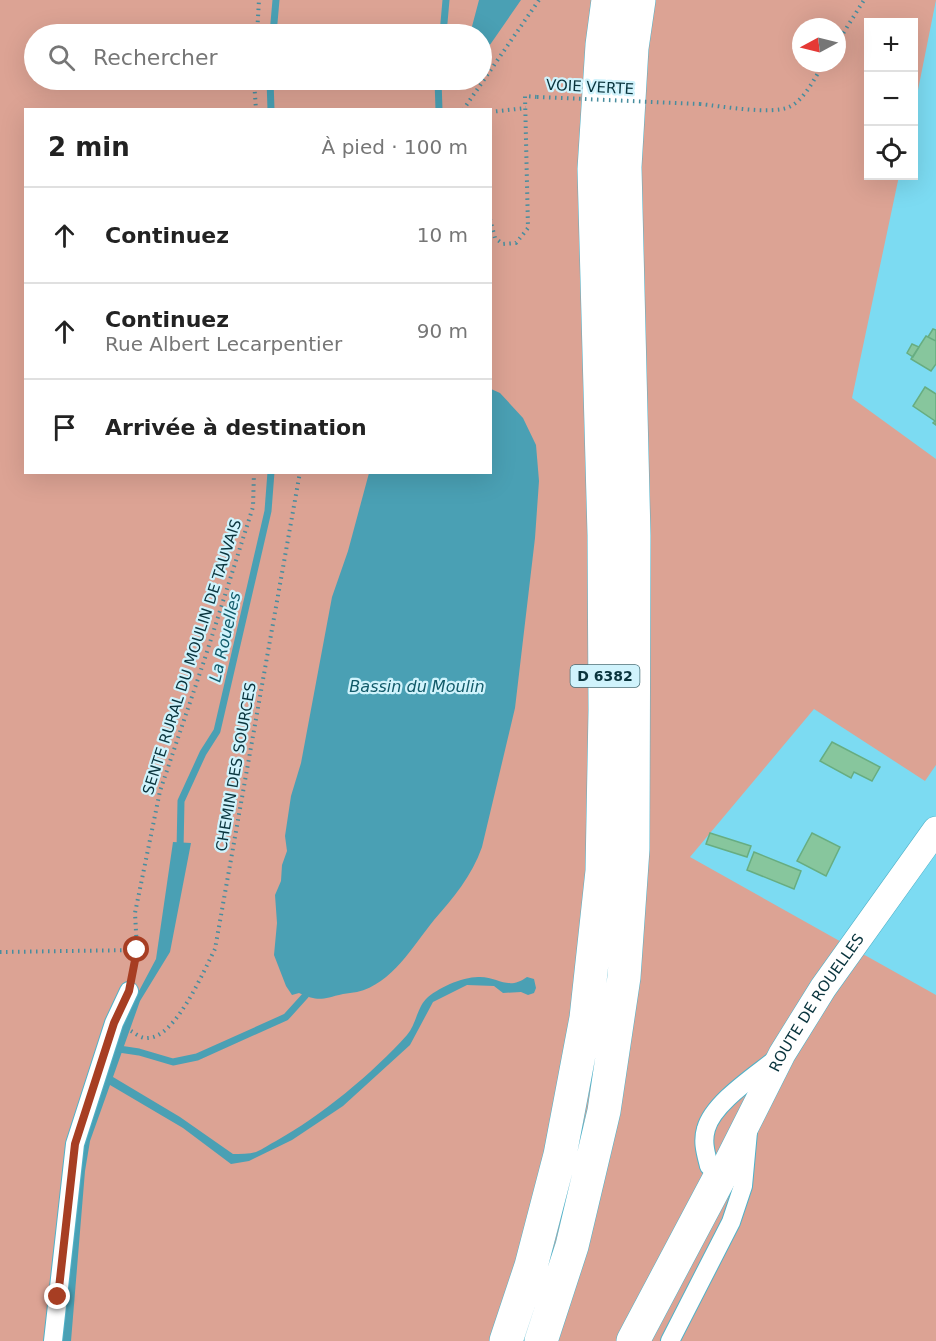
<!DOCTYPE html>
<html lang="fr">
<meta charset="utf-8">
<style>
body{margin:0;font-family:"DejaVu Sans",sans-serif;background:#f2f2f2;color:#222}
.controls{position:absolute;right:18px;top:18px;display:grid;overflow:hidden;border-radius:0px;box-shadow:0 6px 24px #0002}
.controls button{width:54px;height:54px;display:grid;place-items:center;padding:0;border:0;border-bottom:2px solid #e0e0e0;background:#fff;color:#222;font:30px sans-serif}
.compass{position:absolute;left:792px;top:18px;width:54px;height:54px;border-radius:50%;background:#fff;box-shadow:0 6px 24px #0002;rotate:263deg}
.stop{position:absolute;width:18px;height:18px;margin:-14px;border:4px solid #a73e23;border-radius:50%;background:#fff}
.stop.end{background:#a73e23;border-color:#fff;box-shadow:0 2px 6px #0008}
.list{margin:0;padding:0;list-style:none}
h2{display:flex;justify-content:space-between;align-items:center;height:78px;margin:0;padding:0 24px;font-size:26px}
h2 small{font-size:20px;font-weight:400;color:#767676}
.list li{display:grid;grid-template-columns:39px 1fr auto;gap:18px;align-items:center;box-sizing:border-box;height:96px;padding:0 24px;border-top:2px solid #e0e0e0}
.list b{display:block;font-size:22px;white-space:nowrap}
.list p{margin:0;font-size:20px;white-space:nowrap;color:#767676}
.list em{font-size:20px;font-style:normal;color:#767676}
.icon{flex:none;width:33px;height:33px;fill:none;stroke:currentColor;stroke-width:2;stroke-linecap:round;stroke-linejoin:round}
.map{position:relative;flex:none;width:936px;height:1341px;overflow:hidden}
.search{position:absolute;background:#fff;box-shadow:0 6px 24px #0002;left:24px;top:24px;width:468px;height:66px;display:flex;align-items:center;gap:15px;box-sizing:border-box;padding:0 21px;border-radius:33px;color:#767676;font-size:22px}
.panel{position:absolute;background:#fff;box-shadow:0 6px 24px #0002;left:24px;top:108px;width:468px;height:366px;border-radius:0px}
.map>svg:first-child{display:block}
.green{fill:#dca394;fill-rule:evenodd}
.water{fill:#4aa0b4}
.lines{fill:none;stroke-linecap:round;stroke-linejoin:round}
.stream{stroke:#4aa0b4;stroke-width:7}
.building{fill:#87c69d;stroke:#67ad81;stroke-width:1.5}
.street-casing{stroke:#50b1c8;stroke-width:20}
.secondary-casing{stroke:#50b1c8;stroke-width:28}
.highway-casing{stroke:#50b1c8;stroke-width:34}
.path{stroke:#478d9e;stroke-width:4;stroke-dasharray:1.5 4.5;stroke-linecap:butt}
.street{stroke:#fff;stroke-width:18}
.secondary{stroke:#fff;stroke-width:27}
.highway{stroke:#fff;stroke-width:33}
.path-bridge{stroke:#478d9e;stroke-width:4;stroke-dasharray:1.5 4.5;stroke-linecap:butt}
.route{stroke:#a73e23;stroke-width:8}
.labels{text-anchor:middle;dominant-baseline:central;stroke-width:4.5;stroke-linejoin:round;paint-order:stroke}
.shield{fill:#d0f3fc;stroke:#456d76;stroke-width:1.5}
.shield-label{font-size:14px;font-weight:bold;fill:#09343d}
.street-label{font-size:15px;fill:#09343d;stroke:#d0f3fc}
.water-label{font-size:16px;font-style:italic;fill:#125a69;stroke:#d0f3fc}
</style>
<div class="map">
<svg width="936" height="1341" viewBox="0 0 936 1341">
<rect width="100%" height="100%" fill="#7cdbf2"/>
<path class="green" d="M 0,0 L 936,0 L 914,110 L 914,22 L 868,22 L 868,176 L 899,176 L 852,398 L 936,459 L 936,765 L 925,781 L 814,709 L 690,857 L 936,995 L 936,1341 L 0,1341 ZM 801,27 L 837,27 L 837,63 L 801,63 ZM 34,34 L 482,34 L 482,80 L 34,80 ZM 26,110 L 490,110 L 490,472 L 26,472 Z"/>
<path class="water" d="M 479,0 L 521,0 L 485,52 L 482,51 L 482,34 L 470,34 Z
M 491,389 L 500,393 L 523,418 L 536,445 L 539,481 L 535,538 L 515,708 L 482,847 C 472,876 453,898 434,920 C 413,946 392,984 357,992 C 352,993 348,993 343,994 C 322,999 319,1002 299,993 L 292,995 L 286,986 L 274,955 L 277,923 L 275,895 L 281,881 L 282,865 L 287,851 L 285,836 L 291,796 L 301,763 L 332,597 L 348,551 L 369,473 L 490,472 Z
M 173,842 L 191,843 L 170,952 L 140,1001 L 113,1077 L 180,1117 L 233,1154 C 240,1154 249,1154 256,1152 C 263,1149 270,1144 276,1141 C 321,1116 373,1073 407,1035 C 416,1025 417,1008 426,999 C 437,988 464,976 480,977 C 499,977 508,991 527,977 L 534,979 L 536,988 L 534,993 L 528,995 L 521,992 L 503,993 L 494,986 L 467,985 L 433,1002 L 410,1045 L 343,1106 L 292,1140 L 249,1161 L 231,1164 L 183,1128 L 110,1085 L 90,1141 L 85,1171 L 71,1341 L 61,1341 L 76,1155 L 123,1021 L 156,959 Z"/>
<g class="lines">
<path class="stream" d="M 273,34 L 276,0
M 443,34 L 446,0
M 270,80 L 271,110
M 438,80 L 439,110
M 180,850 L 181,801 L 203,753 L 217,731 L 268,511 L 271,472
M 119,1049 L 139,1052 L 173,1062 L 197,1057 L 286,1017 L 305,996"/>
</g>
<path class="building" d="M 933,329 L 936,330 L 936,341 L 928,337 Z
M 926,336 L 936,341 L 936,364 L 931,371 L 911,359 Z
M 912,344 L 919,347 L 913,357 L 907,353 Z
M 925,387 L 936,394 L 936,425 L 933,423 L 935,421 L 913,406 Z
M 832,742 L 880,767 L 872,781 L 854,772 L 851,778 L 820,761 Z
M 710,833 L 751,846 L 747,857 L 706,844 Z
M 812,833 L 840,847 L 826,876 L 797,861 Z
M 754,852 L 801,871 L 794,889 L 747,870 Z"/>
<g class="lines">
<defs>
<path id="street" d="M 729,1178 L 709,1166 C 706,1154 702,1142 706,1129 C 713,1103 755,1076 776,1059
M 53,1341 L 75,1144 L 114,1023 L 129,991
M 670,1341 L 731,1222 L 743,1186 L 748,1132"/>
<g id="secondary">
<path id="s1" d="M 722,1173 L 782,1054 L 823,988 L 936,830"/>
</g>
<path id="highway" d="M 506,1341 L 531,1266 L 560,1155 L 586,1018 L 602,871 L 605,710 L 604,535 L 594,169 L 602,45 L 608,0
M 541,1341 L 572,1246 L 604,1111 L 624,977 L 633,849 L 634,536 L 625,167 L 632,48 L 639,0
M 633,1341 L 722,1173"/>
</defs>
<use href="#street" class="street-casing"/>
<use href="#secondary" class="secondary-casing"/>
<use href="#highway" class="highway-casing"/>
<path class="path" d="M 257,34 L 259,0
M 837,43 L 864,0
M 254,80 L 256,110
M 700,104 C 720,106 772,115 789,107 C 805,100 815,77 824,63
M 463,110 L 539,0
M 490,112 L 526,108
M 490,219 L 495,238 L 503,244 L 516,243 L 528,228 L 525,96 L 537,97
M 0,952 L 137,950
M 133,972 L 137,950 L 135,913 L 160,791 L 205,658 L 253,507 L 254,472
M 131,1031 C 136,1034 142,1039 148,1038 C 176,1037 203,972 215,949 L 300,472"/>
<use href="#street" class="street"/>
<use href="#secondary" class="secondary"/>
<use href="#highway" class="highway"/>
<path class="path-bridge" d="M 537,97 L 700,104"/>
</g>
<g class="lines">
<path class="route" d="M 58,1297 L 75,1144 L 114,1023 L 129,991 L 137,950"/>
</g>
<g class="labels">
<rect class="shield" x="570.5" y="665" width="69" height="22" rx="4.5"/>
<g class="shield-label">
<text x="605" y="676">D 6382</text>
</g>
<g class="street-label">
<text transform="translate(590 87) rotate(3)">VOIE VERTE</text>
<text transform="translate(192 657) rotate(-72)">SENTE RURAL DU MOULIN DE TAUVAIS</text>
<text transform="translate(236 767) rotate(-80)">CHEMIN DES SOURCES</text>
<text stroke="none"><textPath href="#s1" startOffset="195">ROUTE DE ROUELLES</textPath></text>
</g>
<g class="water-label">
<text transform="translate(225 637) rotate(-77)">La Rouelles</text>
<text x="417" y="686">Bassin du Moulin</text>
</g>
</g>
</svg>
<div class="controls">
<button>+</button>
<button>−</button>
<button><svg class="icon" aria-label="locate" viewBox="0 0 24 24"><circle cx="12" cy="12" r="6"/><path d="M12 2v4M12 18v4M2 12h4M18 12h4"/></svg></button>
</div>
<svg class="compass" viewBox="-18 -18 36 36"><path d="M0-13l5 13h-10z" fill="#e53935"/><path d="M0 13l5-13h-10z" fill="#767676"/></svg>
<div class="stop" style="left:137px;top:950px"></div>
<div class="stop end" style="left:58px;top:1297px"></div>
<div class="search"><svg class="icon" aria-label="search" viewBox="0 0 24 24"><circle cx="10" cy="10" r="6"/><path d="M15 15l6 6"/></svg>Rechercher</div>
<section class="panel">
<h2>2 min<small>À pied · 100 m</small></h2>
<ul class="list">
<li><svg class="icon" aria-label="ahead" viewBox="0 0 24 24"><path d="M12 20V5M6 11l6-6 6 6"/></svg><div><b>Continuez</b></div><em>10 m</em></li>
<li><svg class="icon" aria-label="ahead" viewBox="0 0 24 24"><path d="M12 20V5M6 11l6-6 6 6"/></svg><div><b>Continuez</b><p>Rue Albert Lecarpentier</p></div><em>90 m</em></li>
<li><svg class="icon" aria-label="arrive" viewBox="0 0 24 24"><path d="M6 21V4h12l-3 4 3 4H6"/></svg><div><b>Arrivée à destination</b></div></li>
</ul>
</section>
</div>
